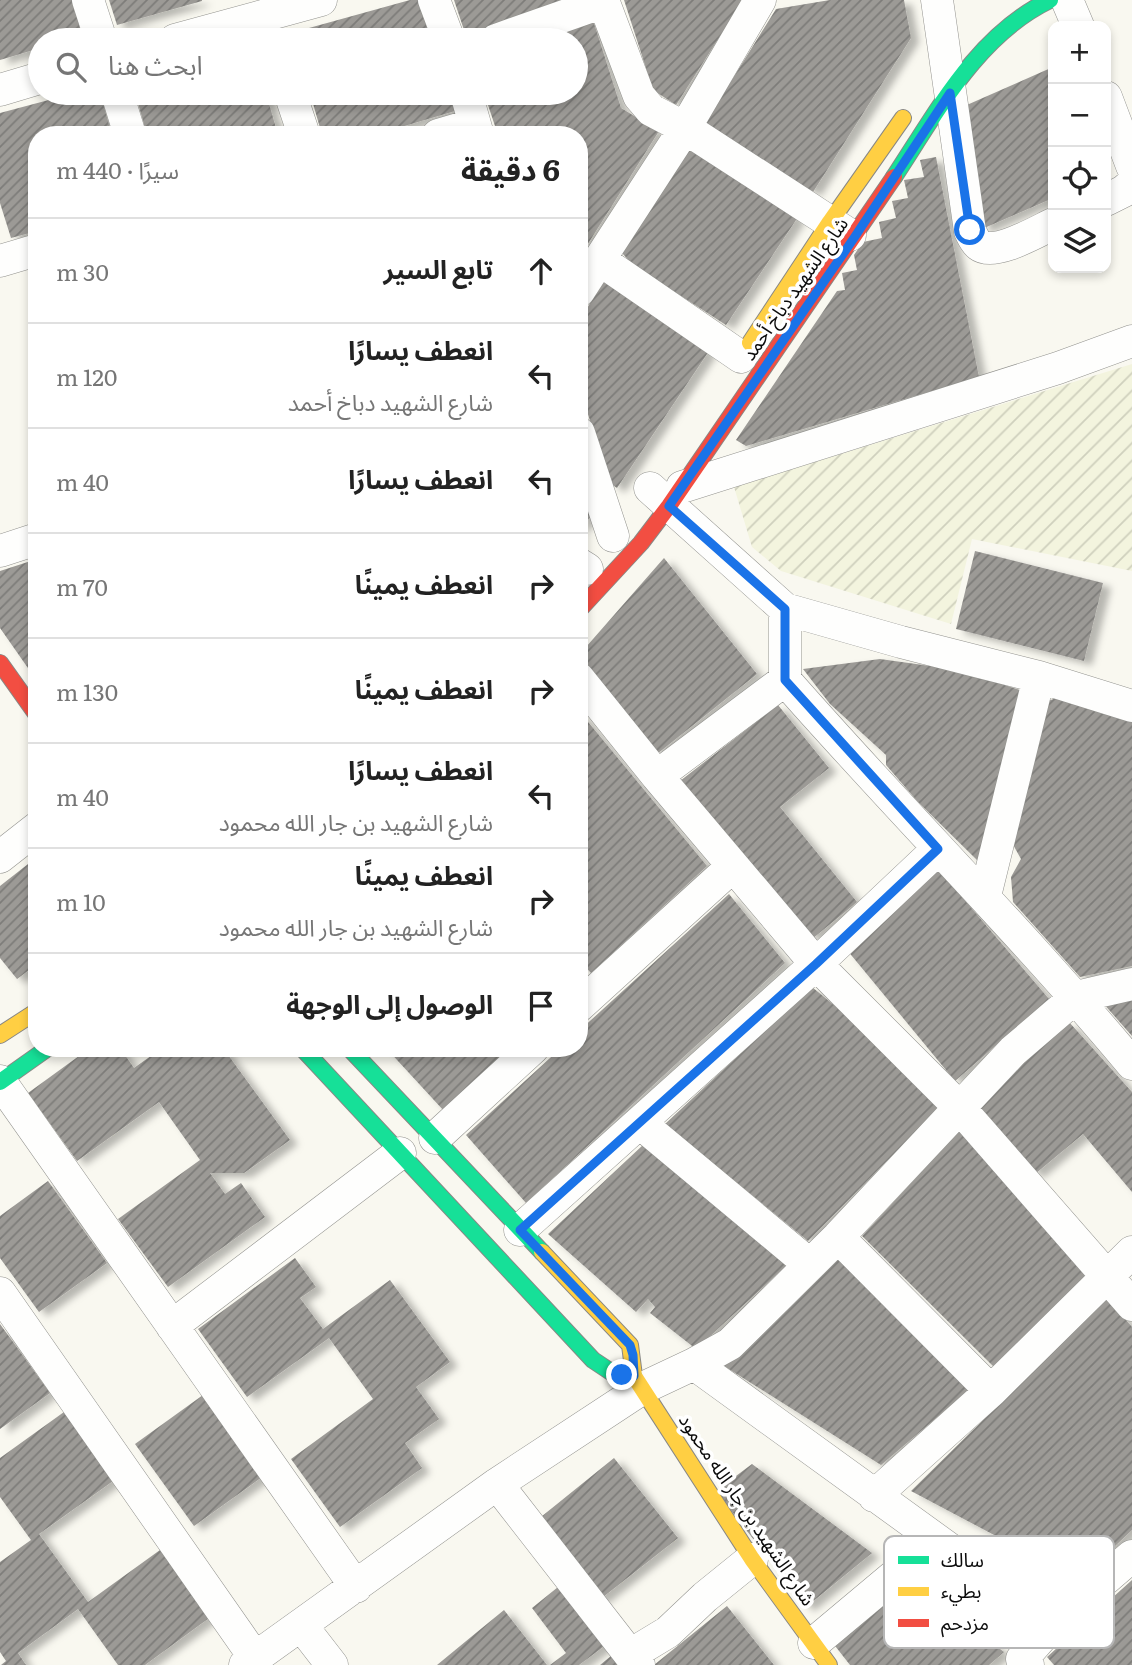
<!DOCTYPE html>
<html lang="ar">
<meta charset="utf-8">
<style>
body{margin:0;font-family:Literata,"Noto Sans Arabic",serif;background:#f2f2f2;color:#222;direction:rtl}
.controls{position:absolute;right:21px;top:21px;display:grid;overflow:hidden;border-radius:14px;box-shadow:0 4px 10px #0003}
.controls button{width:63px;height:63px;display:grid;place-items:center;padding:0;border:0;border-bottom:2px solid #e0e0e0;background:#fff;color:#222;font:35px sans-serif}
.stop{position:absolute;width:21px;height:21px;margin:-16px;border:5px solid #1a73e8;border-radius:50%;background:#fff}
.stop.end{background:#1a73e8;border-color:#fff;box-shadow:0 2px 7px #0008}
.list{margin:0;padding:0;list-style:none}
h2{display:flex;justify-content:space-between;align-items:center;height:91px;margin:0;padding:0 28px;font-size:30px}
h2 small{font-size:23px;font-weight:400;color:#767676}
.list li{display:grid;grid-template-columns:46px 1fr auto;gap:21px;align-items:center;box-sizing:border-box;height:105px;padding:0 28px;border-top:2px solid #e0e0e0}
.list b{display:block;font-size:26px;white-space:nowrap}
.list p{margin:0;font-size:23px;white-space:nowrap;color:#767676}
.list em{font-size:23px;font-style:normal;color:#767676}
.icon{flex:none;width:38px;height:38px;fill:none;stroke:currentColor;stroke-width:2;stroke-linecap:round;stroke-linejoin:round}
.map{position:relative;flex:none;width:1132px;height:1665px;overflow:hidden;direction:ltr}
.search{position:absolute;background:#fff;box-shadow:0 4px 10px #0003;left:28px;top:28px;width:560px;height:77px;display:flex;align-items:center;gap:18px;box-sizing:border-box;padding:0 24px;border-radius:38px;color:#767676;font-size:26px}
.panel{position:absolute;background:#fff;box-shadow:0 4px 10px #0003;left:28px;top:126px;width:560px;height:931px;border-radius:28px;direction:rtl}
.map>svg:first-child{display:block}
.farmland{fill:url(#farmland-furrows)}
.building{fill:url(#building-hatch);filter:url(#shadow)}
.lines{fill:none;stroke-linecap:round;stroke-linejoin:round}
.street-casing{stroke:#92928e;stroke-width:33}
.fast-casing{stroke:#898885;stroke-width:18}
.slow-casing{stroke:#898885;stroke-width:18}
.jam-casing{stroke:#898885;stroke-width:18}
.street{stroke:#fefefd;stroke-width:32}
.fast{stroke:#16e098;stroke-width:16}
.slow{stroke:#ffcf43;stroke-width:16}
.jam{stroke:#f24e42;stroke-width:16}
.route{stroke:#1a73e8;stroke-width:9}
.labels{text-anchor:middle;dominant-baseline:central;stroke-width:7;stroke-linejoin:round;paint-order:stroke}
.street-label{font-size:19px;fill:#0b0b0b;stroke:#fff}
.key{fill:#fff;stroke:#b6b6b6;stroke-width:2}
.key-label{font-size:19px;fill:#0b0b0b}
</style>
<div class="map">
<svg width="1132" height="1665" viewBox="0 0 1132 1665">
<defs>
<pattern id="farmland-furrows" width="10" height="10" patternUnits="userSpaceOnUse" patternTransform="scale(1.75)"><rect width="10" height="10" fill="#f3f4de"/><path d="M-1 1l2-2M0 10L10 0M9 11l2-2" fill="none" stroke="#cfd0bd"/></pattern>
<pattern id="building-hatch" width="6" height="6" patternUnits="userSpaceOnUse" patternTransform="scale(1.75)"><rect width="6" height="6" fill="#9c9a96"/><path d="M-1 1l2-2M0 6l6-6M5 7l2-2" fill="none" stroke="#7d7c79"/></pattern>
<filter id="shadow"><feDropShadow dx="8" dy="4.5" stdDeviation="3.5" flood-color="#0004"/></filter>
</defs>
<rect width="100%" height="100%" fill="#f9f8f0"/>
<path class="farmland" d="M 1132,364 L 1132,571 L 972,539 L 951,624 L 781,571 L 752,547 L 734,487 Z"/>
<path class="building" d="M 0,0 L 74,0 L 85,35 L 67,40 L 40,40 L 40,48 L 0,60 Z
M 109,0 L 202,0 L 202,1 L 117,25 Z
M 410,0 L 419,0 L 432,40 L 294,40 L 291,33 Z
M 454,0 L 567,0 L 466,36 Z
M 624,0 L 743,0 L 676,105 L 653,90 Z
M 830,0 L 904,0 L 911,38 L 813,192 L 705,123 L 776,9 Z
M 593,20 L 621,108 L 659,131 L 579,258 L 579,135 L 498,135 L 484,93 L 576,93 L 576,40 L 537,40 Z
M 1053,67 L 1053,198 L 982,229 L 960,108 Z
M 75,93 L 100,93 L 112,135 L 37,135 L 37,231 L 11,238 L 0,203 L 0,113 Z
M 135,93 L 266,93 L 278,135 L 147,135 Z
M 310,93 L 449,93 L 455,111 L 374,135 L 322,135 Z
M 688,149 L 798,217 L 726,325 L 633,265 L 622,253 Z
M 936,157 L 979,377 L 746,446 L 736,440 L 837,291 L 845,290 L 842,273 L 857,270 L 854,255 L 863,242 L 882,238 L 879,222 L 896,218 L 892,201 L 908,198 L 904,180 L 924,177 L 920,160 Z
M 604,281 L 709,351 L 617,488 L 611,484 L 579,387 L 579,321 Z
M 579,481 L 591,517 L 579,528 Z
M 975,551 L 1103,583 L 1084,661 L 956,629 Z
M 664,558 L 757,674 L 657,754 L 579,661 L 579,655 Z
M 37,559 L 37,681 L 0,628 L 0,571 Z
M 880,659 L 959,670 L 1023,691 L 984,859 L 977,860 L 918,802 L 886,765 L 886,755 L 830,704 L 803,669 Z
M 1059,697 L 1132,714 L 1132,966 L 1080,977 L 1013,902 L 1011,877 L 1021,859 L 1011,841 L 1045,702 Z
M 778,705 L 829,768 L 780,807 L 857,902 L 812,939 L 680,781 Z
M 579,711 L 707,866 L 591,973 L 579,960 Z
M 37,857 L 37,964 L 17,979 L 0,958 L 0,886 Z
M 938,869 L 1049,999 L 955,1081 L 847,950 Z
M 729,894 L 785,963 L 526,1203 L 466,1135 L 561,1048 L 579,1048 L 579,1031 Z
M 812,987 L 881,1044 L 939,1108 L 808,1241 L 665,1124 Z
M 1132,996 L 1132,1036 L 1102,1002 Z
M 1069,1022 L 1132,1092 L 1132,1192 L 1083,1134 L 1035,1174 L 974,1103 Z
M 90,1048 L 120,1048 L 134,1068 L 162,1048 L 223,1048 L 290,1140 L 244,1173 L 210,1173 L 225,1194 L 241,1183 L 265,1217 L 168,1287 L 118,1219 L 200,1160 L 159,1102 L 77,1161 L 28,1093 Z
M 386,1048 L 510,1048 L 444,1111 Z
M 959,1131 L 1087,1276 L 995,1368 L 862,1236 Z
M 643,1145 L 788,1264 L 696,1349 L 650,1313 L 655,1307 L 648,1299 L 636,1312 L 548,1234 Z
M 48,1181 L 107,1263 L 39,1312 L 0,1258 L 0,1216 Z
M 295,1258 L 316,1287 L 300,1298 L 323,1329 L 390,1280 L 450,1362 L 416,1387 L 439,1419 L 405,1443 L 422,1468 L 340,1527 L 291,1459 L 373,1399 L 329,1338 L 247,1397 L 198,1329 Z
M 838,1258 L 969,1390 L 881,1465 L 724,1366 Z
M 1107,1298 L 1132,1327 L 1132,1530 L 1079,1580 L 911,1491 Z
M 0,1324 L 50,1393 L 0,1429 Z
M 203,1395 L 262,1477 L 194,1526 L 135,1444 Z
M 64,1412 L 113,1481 L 39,1534 L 88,1602 L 160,1550 L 209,1618 L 145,1665 L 118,1665 L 78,1609 L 18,1653 L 26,1665 L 1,1665 L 6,1661 L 0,1652 L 0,1562 L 31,1540 L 0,1497 L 0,1458 Z
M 614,1458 L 678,1538 L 598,1601 L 536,1521 Z
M 752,1464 L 872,1553 L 806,1607 L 716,1491 Z
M 903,1577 L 1004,1652 L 989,1665 L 850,1665 L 832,1642 Z
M 1132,1580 L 1132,1665 L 1054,1665 L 1047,1657 Z
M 563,1583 L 611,1641 L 579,1665 L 550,1665 L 566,1653 L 532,1608 Z
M 727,1606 L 774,1665 L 654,1665 Z
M 504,1610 L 547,1665 L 437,1665 L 471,1637 Z
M 618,1650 L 630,1665 L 600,1665 Z"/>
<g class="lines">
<defs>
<path id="street" d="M 88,0 L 101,40
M 434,0 L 449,40
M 603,0 L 639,96 L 651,110 L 685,128 L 850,235
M 937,0 L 970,231 C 972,235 975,242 979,245 C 994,257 1038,231 1053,224
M 1067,0 L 1078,26
M 175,40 L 321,0
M 496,40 L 604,2
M 0,90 L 40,78
M 117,93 L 130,135
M 290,93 L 304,135
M 466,93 L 478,135
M 1106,97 L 1132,166
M 438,135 L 475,124
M 1106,200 L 1124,191 L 1132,184
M 600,260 L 741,357
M 0,261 L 37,250
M 579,291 L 685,128 L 760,0
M 579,433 L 613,536
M 682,487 L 1058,368 L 1132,341
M 650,488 L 785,609 L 901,642 L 1039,677 L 1132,706
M 0,551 L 37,539
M 579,564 L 587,569
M 785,609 L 785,680 C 899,810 1021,931 1132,1064
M 579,679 L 657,776 L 816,964 L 958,1106 L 1132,1305
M 657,776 L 785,680
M 0,857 L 37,828
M 985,896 L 1039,677
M 579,1006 L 733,866
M 0,1081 L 356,1587
M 640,1123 L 809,1264
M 435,1138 L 533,1048
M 520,1230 L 816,964 L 938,849
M 838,1237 L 991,1391
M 0,1293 L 255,1658
M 172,1326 L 400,1153
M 694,1364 L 1053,1624 L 1132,1556
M 497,1484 L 630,1655
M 874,1496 L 991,1391 L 1132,1252
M 301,1625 L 332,1665
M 814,1643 L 937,1540
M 245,1665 L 497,1484 L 643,1388 L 694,1364 L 730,1344 L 838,1237 L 1013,1051 L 1076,997 L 1132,984
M 639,1665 L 630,1655 L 668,1632 L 705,1597 L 752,1559
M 1028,1665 L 1022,1659 L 1053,1624"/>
<path id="fast" d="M 894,177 C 937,112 977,35 1050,0
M 302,1048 L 593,1360 L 611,1372 L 634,1376
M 349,1048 L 542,1252
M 0,1082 L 48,1048"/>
<path id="slow" d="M 750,343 L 830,222 L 903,118
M 0,1035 L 37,1011
M 542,1252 L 630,1345 L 634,1376 L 752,1559 L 829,1665"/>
<path id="jam" d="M 579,610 L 641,543 L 669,506 L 894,177
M 0,663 L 37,715"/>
</defs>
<use href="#street" class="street-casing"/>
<use href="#fast" class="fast-casing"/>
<use href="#slow" class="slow-casing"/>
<use href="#jam" class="jam-casing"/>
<use href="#street" class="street"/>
<use href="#fast" class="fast"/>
<use href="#slow" class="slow"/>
<use href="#jam" class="jam"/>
</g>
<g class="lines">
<path class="route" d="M 622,1375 L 634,1376 L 633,1355 L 630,1345 L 520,1230 L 816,964 L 938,849 L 785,680 L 785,609 L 669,506 L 854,238 L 950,93 L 970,230"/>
</g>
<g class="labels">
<g class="street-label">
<text transform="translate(794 288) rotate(-55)">شارع الشهيد دباخ أحمد</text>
<text transform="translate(748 1509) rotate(56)">شارع الشهيد بن جار الله محمود</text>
</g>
</g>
<rect x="884" y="1536" width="230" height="112" rx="10" class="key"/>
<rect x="898" y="1556" width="31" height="8" fill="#16e098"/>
<rect x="898" y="1587" width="31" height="9" fill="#ffcf43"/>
<rect x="898" y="1619" width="31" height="8" fill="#f24e42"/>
<g class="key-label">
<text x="941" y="1567">سالك</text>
<text x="941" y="1598">بطيء</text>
<text x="941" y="1630">مزدحم</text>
</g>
</svg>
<div class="controls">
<button>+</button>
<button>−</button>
<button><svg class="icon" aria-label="locate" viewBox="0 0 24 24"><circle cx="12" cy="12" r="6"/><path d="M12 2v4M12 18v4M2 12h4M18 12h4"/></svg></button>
<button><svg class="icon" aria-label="layers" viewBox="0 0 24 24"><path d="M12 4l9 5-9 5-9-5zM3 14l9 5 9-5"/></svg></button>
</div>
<div class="stop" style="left:970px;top:230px"></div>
<div class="stop end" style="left:622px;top:1375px"></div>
<div class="search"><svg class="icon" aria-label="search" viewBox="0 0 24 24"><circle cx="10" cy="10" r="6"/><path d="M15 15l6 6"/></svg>ابحث هنا</div>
<section class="panel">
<h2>6 دقيقة<small>سيرًا · 440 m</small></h2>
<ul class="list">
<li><svg class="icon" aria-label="ahead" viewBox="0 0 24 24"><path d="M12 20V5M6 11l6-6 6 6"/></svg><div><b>تابع السير</b></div><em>30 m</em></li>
<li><svg class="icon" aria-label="left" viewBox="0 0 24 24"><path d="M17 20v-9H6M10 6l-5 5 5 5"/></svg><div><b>انعطف يسارًا</b><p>شارع الشهيد دباخ أحمد</p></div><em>120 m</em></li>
<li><svg class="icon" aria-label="left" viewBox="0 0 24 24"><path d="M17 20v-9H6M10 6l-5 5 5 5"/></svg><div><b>انعطف يسارًا</b></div><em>40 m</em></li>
<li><svg class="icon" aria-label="right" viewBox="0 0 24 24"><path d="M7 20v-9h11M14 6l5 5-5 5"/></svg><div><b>انعطف يمينًا</b></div><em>70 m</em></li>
<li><svg class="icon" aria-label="right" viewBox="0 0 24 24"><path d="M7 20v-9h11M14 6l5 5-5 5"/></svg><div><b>انعطف يمينًا</b></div><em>130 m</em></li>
<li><svg class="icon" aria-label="left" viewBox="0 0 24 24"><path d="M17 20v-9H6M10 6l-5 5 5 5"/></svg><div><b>انعطف يسارًا</b><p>شارع الشهيد بن جار الله محمود</p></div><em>40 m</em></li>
<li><svg class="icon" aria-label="right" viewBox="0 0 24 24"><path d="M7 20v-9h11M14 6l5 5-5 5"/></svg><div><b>انعطف يمينًا</b><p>شارع الشهيد بن جار الله محمود</p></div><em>10 m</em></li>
<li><svg class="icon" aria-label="arrive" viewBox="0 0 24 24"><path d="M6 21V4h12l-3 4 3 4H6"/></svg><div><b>الوصول إلى الوجهة</b></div></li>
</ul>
</section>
</div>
